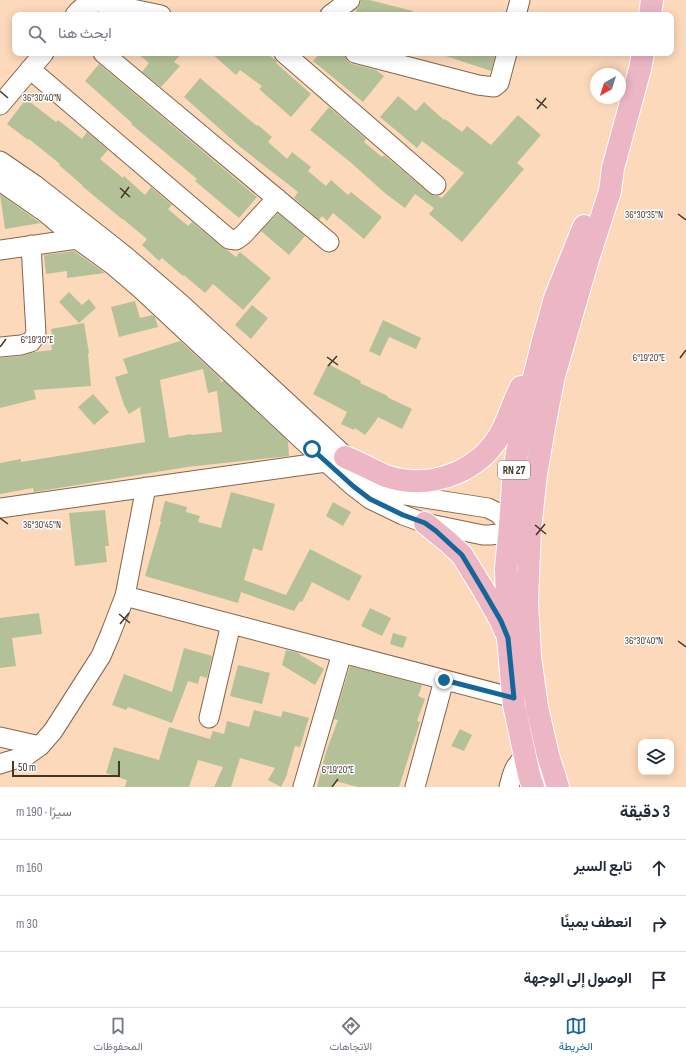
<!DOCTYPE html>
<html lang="ar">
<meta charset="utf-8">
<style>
body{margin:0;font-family:"Sofia Sans Condensed",Vazirmatn,sans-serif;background:#f6f6f7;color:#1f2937;direction:rtl}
.controls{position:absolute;right:12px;bottom:12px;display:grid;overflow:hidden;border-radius:8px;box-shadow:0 2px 10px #0003}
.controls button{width:36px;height:36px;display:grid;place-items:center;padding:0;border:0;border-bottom:1px solid #e0e1e3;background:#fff;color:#1f2937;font:20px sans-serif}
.compass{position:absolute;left:590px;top:68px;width:36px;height:36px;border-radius:50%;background:#fff;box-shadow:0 2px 10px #0003;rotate:219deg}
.scale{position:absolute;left:12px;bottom:10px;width:108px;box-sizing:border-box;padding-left:4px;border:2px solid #45362a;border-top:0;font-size:11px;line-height:14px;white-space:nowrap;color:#45362a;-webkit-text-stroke:3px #fff;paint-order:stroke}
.stop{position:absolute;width:12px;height:12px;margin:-9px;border:3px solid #146798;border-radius:50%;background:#fff}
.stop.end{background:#146798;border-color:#fff;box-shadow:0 1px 4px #0008}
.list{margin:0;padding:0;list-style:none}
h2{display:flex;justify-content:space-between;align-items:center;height:52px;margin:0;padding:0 16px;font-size:17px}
h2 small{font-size:13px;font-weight:400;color:#747a83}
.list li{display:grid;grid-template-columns:26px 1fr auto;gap:12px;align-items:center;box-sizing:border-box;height:56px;padding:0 16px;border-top:1px solid #e0e1e3}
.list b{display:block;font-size:15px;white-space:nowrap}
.list em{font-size:13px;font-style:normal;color:#747a83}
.icon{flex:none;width:22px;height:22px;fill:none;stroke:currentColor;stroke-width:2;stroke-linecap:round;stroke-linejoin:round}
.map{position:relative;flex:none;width:686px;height:787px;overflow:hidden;direction:ltr}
.search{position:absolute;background:#fff;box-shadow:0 2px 10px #0003;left:12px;right:12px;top:12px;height:44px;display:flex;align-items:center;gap:10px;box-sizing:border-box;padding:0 14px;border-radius:8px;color:#747a83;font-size:15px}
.sheet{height:220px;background:#fff}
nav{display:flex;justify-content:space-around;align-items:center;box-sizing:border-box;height:56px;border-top:1px solid #e0e1e3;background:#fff;font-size:11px;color:#747a83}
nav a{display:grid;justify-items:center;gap:2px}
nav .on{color:#146798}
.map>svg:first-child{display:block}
.building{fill:#b4c098;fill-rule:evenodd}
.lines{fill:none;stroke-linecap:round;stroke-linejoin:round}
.minor-casing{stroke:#84654a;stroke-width:21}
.major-casing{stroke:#fff;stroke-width:24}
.minor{stroke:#fff;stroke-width:19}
.major{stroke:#ecb6c5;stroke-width:22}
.route{stroke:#146798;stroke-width:5}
.ticks{fill:none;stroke:#45362a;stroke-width:1.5}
.labels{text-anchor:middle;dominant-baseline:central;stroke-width:3;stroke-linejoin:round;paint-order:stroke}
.shield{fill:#fff;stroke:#7d726a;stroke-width:1}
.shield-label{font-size:11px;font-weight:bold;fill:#45362a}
.ticks-label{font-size:10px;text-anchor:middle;fill:#45362a;stroke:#fff;stroke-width:3;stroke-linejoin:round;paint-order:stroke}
</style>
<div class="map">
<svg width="686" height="787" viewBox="0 0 686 787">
<rect width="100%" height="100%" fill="#fdd9bb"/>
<path class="building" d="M 361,0 L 369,0 L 413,11 L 412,15 L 355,15 L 357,8 L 360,4 Z
M 137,53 L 182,53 L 174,62 L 180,66 L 161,87 L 142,72 L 149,63 Z
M 211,53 L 266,53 L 277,61 L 276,63 L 311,94 L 291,117 L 259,89 L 262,86 L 240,70 L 236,75 Z
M 320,53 L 333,53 L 345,56 L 347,61 L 352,64 L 376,70 L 384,76 L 363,102 L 313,61 Z
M 443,53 L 496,53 L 491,71 L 443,55 Z
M 99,64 L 257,197 L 239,218 L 195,181 L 197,179 L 131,124 L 132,123 L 85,81 Z
M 200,78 L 257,126 L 258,125 L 272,137 L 268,142 L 287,159 L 292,152 L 311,167 L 308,171 L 326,186 L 331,180 L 348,195 L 351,192 L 382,217 L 364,239 L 333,213 L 327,221 L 322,216 L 319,220 L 294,198 L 298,192 L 239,146 L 184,97 Z
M 398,96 L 416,111 L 424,102 L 444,120 L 445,119 L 462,132 L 467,126 L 491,145 L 518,115 L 541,135 L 517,163 L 524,169 L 462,242 L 429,214 L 434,208 L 415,194 L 405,208 L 386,194 L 349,161 L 310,130 L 329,107 L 366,139 L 364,142 L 382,157 L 384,155 L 429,193 L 434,196 L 438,196 L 442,198 L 464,173 L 422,141 L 417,148 L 380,117 Z
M 26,99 L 56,122 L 58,120 L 82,139 L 87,132 L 108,150 L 100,159 L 123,178 L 124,176 L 145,195 L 151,187 L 172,205 L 168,209 L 188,226 L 192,222 L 222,247 L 227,250 L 236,257 L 240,252 L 271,278 L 243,310 L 213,284 L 205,293 L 184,275 L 183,276 L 162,258 L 159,261 L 142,245 L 147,239 L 123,219 L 122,219 L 82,186 L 82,185 L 59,165 L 60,164 L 29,139 L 28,140 L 7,124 Z
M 0,194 L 39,222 L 41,223 L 5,229 Z
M 278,213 L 305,236 L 289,255 L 261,231 Z
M 74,251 L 105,273 L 67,278 L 67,271 L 46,274 L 44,255 Z
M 69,292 L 82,305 L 89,299 L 96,308 L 79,323 L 59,302 Z
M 135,301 L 140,318 L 152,315 L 155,317 L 158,327 L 119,337 L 111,307 Z
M 252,305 L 268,318 L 251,339 L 235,325 Z
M 383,320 L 421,338 L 416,349 L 389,337 L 380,356 L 369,351 Z
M 84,323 L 89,353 L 88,354 L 91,386 L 34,390 L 36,399 L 0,408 L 0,358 L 22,356 L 35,352 L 52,350 L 51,343 L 53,343 L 51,329 Z
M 180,341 L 220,378 L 221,382 L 224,381 L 288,441 L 289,456 L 187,467 L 34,492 L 33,488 L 0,494 L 0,463 L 21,459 L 21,462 L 145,442 L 140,407 L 129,414 L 124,405 L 115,377 L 128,373 L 123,359 ZM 203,369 L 208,393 L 217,391 L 222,432 L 191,435 L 191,434 L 169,438 L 160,380 Z
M 328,364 L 361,381 L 360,383 L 388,396 L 387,397 L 412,409 L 402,429 L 378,417 L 375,422 L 365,435 L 355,428 L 354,430 L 341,424 L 347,412 L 313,394 Z
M 93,394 L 109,412 L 94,425 L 78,407 Z
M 231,492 L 275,504 L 262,551 L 253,548 L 244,580 L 286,595 L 310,549 L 362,576 L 349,601 L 312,582 L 302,602 L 300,601 L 294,611 L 241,592 L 238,603 L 145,576 L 161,522 L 160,521 L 165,501 L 187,507 L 186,512 L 200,516 L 198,522 L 221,528 Z
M 333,502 L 351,512 L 343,526 L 326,516 Z
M 105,510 L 109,546 L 105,546 L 107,562 L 75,566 L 69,513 Z
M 370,608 L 391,618 L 382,636 L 361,626 Z
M 39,613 L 42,634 L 12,638 L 16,666 L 0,668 L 0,618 Z
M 393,633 L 407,637 L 403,648 L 390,644 Z
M 184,648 L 212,656 L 207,678 L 200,676 L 198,684 L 188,681 L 172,723 L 128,707 L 126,710 L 112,705 L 124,674 L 172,692 Z
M 286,650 L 299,653 L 299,654 L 324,669 L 315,685 L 282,665 Z
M 238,665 L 270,673 L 262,704 L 230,696 Z
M 350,666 L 422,685 L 418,696 L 425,699 L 417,721 L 420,722 L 399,787 L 358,787 L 335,781 L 333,787 L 317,787 L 326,752 L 338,720 L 334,719 Z
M 254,710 L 281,717 L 283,711 L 309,718 L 300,747 L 295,746 L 286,777 L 281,787 L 268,780 L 275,768 L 240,758 L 231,787 L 214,787 L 223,767 L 198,760 L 189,787 L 125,787 L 127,780 L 106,773 L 114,747 L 159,760 L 169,727 L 210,739 L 213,731 L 224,734 L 227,721 L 249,727 Z
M 460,729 L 472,735 L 464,751 L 451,746 Z"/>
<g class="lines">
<defs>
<path id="minor" d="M 75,15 C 81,7 88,3 98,2 L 161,15
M 330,15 L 350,0
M 516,15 L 520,0
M 103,53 L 329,242
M 284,53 L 436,185
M 355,53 L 478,85 L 494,87 L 499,83 L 507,53
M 30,69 L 229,239 L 236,240 L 243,235 L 277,198
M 0,105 L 44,53
M 0,161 L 35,185 L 124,255 L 181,304 L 373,482 L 386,490 L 399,494 L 488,508 L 498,513 L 516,533
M 0,181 L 46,213 L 77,239 L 113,265 L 141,289 L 326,462 L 353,486 L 370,499 L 403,515 L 425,523 L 483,535 L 490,535 L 498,534 L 504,531 L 518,519
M 0,250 L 77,239 L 84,236
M 0,347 L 21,345 L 31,342 L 36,334 L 31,245
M 0,508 L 326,462 L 334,460
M 125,596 L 514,698
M 209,718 L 231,624
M 0,737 L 40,746
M 0,764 L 9,761 L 26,756 L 40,746 L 53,731 L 101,656 L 110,635 L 125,596 L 146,487
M 303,787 L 342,653
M 415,787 L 444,680
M 509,787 C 513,771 514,767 525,756"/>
<path id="major" d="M 650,15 L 652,0
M 345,457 C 355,461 365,466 375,471 C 380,473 384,476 389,477 C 433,490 482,471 503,429 C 510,415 514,400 521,387
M 425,523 L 448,542 L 462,555 L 483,589 L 501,621 L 505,631
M 533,787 L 529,775 L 514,705 L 508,638 L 506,568 L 510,526 L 514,470 L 523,421 L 543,341 L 555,298 L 584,226
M 558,787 L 548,755 L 537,707 L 530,656 L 527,601 L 530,529 L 536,474 L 545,422 L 554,376 L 589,256 L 610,191 L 613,168 L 640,69 L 643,53"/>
</defs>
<use href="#minor" class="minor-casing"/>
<use href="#major" class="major-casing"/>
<use href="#minor" class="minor"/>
<use href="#major" class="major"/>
</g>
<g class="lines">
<path class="route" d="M 312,449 L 353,486 L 370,499 L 403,515 L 425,523 L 436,531 L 462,555 L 483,590 L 501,621 L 508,638 L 514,698 L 444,680"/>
</g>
<path class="ticks" d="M 0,91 L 8,98M 536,99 L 547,108M 537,109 L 546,98M 120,188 L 130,197M 121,198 L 129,187M 678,214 L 686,220M 0,347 L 6,339M 327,357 L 338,365M 680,358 L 686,350M 328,366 L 337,356M 0,518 L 8,524M 535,525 L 546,534M 536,535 L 545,524M 119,614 L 130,623M 120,624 L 129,613M 678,641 L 686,647M 332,787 L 338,779"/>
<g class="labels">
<rect class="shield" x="498" y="461" width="32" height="18" rx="3"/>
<g class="shield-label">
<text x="514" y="470">RN 27</text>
</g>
</g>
<g class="ticks-label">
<text x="42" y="101">36°30'40"N</text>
<text x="644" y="218">36°30'35"N</text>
<text x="37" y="343">6°19'30"E</text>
<text x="649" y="361">6°19'20"E</text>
<text x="42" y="528">36°30'45"N</text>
<text x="644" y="644">36°30'40"N</text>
<text x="338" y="773">6°19'20"E</text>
</g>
</svg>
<div class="controls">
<button><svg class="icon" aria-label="layers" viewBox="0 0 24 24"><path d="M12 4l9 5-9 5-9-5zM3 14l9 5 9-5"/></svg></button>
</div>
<svg class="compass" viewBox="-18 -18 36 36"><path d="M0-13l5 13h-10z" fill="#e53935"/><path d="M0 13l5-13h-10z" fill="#747a83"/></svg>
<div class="scale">50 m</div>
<div class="stop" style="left:312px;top:449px"></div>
<div class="stop end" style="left:444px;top:680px"></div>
<div class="search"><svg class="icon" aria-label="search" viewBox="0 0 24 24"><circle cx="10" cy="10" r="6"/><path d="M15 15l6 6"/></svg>ابحث هنا</div>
</div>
<section class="sheet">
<h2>3 دقيقة<small>سيرًا · 190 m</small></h2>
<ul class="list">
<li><svg class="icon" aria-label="ahead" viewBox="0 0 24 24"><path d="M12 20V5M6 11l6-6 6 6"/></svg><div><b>تابع السير</b></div><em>160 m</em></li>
<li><svg class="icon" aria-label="right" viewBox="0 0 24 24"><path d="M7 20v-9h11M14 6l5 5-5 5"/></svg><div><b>انعطف يمينًا</b></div><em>30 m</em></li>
<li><svg class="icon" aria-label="arrive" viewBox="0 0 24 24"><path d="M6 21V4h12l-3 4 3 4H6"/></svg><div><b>الوصول إلى الوجهة</b></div></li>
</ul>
</section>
<nav>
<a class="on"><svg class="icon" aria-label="map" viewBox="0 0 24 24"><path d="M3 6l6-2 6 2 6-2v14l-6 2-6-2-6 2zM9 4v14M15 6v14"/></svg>الخريطة</a>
<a><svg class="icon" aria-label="directions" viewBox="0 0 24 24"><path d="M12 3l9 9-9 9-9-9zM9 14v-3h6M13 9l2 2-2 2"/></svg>الاتجاهات</a>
<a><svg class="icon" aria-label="saved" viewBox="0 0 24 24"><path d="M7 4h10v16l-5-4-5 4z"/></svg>المحفوظات</a>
</nav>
